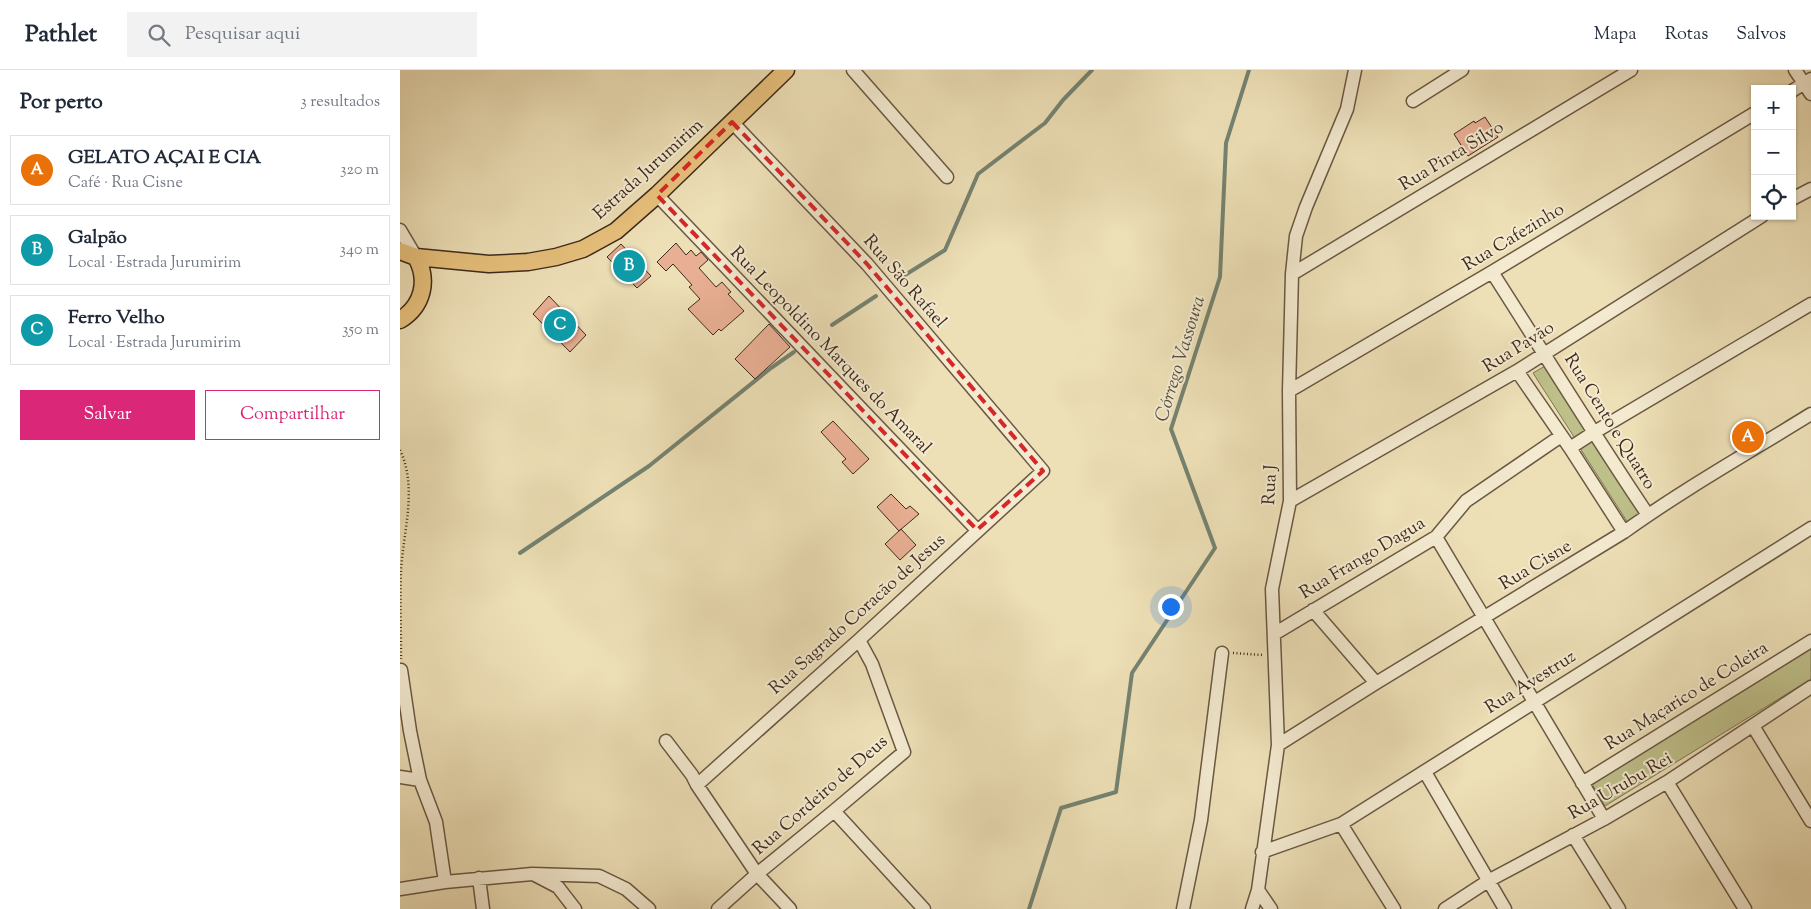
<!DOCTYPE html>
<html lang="pt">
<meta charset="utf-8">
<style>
body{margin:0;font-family:"Sorts Mill Goudy",serif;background:#f2f2f3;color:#1f2937}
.controls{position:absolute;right:15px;top:15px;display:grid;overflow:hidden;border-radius:0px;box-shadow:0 1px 4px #0004}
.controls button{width:45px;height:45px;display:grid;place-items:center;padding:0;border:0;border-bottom:1px solid #e0e1e3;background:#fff;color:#1f2937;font:25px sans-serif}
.you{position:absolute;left:770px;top:536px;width:18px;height:18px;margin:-12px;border:4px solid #fff;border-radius:50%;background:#1a73e8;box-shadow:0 0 0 8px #1a73e833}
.badge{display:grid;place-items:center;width:32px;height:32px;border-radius:50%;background:#db2777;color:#fff;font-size:16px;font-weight:700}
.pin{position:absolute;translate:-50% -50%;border:2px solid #fff;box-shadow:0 1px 5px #0006}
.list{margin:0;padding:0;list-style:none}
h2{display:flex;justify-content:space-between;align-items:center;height:65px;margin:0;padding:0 20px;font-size:21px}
h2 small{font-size:16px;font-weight:400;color:#747a83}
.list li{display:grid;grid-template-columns:32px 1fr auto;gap:15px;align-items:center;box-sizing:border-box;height:70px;margin:0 10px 10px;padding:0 10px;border:1px solid #e0e1e3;border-radius:0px}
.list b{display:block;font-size:19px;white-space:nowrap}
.list p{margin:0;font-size:16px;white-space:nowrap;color:#747a83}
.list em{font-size:16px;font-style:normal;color:#747a83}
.actions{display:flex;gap:10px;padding:15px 20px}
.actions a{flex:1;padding:11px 0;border:1px solid #db2777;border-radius:0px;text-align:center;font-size:18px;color:#db2777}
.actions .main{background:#db2777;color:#fff}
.icon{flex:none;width:28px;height:28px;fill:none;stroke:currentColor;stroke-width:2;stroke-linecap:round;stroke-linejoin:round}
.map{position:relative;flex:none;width:1411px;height:839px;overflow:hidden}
header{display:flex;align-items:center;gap:30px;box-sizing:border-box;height:70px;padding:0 25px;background:#fff;border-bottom:1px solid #e0e1e3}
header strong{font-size:24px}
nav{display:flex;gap:28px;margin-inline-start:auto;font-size:18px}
.search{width:350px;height:45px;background:#f2f2f3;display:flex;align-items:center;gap:12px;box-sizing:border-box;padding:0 18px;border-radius:0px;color:#747a83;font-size:19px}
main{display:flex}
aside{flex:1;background:#fff}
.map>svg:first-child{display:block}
.green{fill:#bec08a;stroke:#7e7654}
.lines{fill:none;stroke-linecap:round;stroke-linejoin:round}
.stream{stroke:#758371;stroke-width:4}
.building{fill:#e9af94;stroke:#3e2b1e}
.minor-casing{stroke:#6a5844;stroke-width:15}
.major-casing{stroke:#3e2b1e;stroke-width:19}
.path{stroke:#3e2b1e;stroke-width:2.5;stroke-dasharray:1 2.5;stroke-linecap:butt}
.minor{stroke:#f3ead0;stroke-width:12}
.major{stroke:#e6c07b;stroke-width:16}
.marked{fill:none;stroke:#d62828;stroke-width:4;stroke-dasharray:10 6;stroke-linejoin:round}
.labels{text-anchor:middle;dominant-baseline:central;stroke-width:4;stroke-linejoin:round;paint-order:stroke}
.street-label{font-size:18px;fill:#3e2b1e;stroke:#f3ead0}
.water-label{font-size:19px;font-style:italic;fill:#555040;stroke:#f3ead0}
</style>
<header>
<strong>Pathlet</strong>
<div class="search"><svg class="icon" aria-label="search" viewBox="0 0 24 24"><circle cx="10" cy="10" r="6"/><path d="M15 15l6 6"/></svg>Pesquisar aqui</div>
<nav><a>Mapa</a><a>Rotas</a><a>Salvos</a></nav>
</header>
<main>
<aside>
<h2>Por perto<small>3 resultados</small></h2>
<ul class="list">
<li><span class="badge" style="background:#e8710a">A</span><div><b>GELATO AÇAI E CIA</b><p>Café · Rua Cisne</p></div><em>320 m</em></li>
<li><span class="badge" style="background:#0f9aa8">B</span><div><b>Galpão</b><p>Local · Estrada Jurumirim</p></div><em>340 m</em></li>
<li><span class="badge" style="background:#0f9aa8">C</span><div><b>Ferro Velho</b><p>Local · Estrada Jurumirim</p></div><em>350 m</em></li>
</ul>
<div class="actions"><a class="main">Salvar</a><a>Compartilhar</a></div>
</aside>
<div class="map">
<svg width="1411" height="839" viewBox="0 0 1411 839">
<rect width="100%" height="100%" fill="#eddfb6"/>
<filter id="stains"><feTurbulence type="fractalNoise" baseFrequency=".004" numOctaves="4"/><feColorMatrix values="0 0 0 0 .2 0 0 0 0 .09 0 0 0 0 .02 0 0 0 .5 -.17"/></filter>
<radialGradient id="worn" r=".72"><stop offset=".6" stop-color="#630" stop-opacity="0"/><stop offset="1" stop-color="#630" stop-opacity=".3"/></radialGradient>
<path class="green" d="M 1145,296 L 1188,362 L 1176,370 L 1133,303 Z
M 1191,367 L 1240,445 L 1228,453 L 1178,375 Z
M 1411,579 L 1411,609 L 1205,736 L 1192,714 Z"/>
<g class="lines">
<path class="stream" d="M 497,210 L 545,180 L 578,104 L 645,53 L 663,30 L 692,0
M 432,255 L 476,226
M 120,483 L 249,396 L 371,298 L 394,282
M 629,839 L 661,738 L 716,722 L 732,603 L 815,478 L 771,359 L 820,207 L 826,73 L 849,0"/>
</g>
<path class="building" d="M 1085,47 L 1098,67 L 1068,86 L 1054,64 L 1074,51 L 1075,53 Z
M 276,173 L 286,185 L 291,180 L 296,186 L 301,182 L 308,190 L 299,198 L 316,217 L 322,212 L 331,222 L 328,224 L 344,241 L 321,261 L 319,259 L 313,265 L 288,239 L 300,229 L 289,217 L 292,215 L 273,194 L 266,201 L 257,192 Z
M 221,174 L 251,206 L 237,218 L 207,187 Z
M 149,226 L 186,265 L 170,282 L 133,244 Z
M 369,254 L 390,277 L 355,309 L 335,289 Z
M 433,351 L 469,389 L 453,404 L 442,392 L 446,389 L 421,362 Z
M 491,424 L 506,439 L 510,436 L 519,444 L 499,461 L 477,437 Z
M 501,459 L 516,475 L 500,490 L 485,474 Z"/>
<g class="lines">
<defs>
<path id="minor" d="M 453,0 L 547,107
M 1395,0 L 1411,24
M 1392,21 L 1411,9
M 1013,31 L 1062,0
M 257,125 L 577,460
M 1392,129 L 1411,119
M 0,160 L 16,187
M 1092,202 C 1144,283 1194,365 1248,445
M 892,204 L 1231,0
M 1117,301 L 1170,378 L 1224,462
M 889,321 L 1092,202 L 1355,43
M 1170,378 L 1193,363 L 1411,234
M 890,431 L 1117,301 L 1362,146
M 1036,467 L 1204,749
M 913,540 L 976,613
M 874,564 L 1036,467 L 1066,431 L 1161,366
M 1,600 L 10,661 L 20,710 L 36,752 L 45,812
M 1353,656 L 1411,751
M 266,671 L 292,705 L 297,715 L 357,804 L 390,839
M 878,675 L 976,613 L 1224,462 C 1284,419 1348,383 1411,344
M 1025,702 L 1105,839
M 0,707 L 20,710
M 1267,712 L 1345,839
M 1182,713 L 1411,571
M 297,715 L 459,570 L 643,401 L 467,194 L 332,52
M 434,741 L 524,839
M 941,754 L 994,839
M 1173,765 L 1219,839
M 862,782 L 941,754 L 1411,458
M 135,805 L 158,817 L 175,839
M 79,808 L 83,839
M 0,819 L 45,812 L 132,804 L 199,806 L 226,819 L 249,839
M 858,820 L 871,839
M 318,839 L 357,804 L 434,741 L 504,682 L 472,594 L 459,570
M 783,839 L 801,750 L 822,583
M 852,839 L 858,820 L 878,675 L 872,519 L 890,431 L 889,321 L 892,204 L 896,166 L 906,137 L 947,39 L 955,0
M 1045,839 L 1088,811 L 1204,749 L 1267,712 L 1411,617"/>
<path id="major" d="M 0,181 L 16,187 L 89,194 L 128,192 L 156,187 L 183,179 L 216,161 L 257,125 L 386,0
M 0,250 C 23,236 29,210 16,187"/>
</defs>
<use href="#minor" class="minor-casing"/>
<use href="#major" class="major-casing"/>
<path class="path" d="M 0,380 C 18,418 3,462 1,501 C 0,530 1,560 1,589
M 833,583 L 863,585"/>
<use href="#minor" class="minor"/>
<use href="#major" class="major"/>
</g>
<path class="marked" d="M 332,52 L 467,194 L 643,401 L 577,460 L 257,125 Z"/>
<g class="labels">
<g class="street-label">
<text transform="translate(1052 87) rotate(-31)">Rua Pinta Silvo</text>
<text transform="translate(249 100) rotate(-42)">Estrada Jurumirim</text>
<text transform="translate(1114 168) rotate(-31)">Rua Cafezinho</text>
<text transform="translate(504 212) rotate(49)">Rua São Rafael</text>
<text transform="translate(1119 278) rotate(-32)">Rua Pavão</text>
<text transform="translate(430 281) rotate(46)">Rua Leopoldino Marques do Amaral</text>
<text transform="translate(1209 352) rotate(58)">Rua Cento e Quatro</text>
<text transform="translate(871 415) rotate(-87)">Rua J</text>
<text transform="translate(963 489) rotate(-31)">Rua Frango Dagua</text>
<text transform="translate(1136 496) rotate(-31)">Rua Cisne</text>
<text transform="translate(458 545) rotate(-42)">Rua Sagrado Coracão de Jesus</text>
<text transform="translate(1131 613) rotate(-32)">Rua Avestruz</text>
<text transform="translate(1287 627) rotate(-32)">Rua Maçarico de Coleira</text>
<text transform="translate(1221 717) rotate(-30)">Rua Urubu Rei</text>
<text transform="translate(421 726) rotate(-41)">Rua Cordeiro de Deus</text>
</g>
<g class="water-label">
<text transform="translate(781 289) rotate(-73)">Córrego Vassoura</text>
</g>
</g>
<rect width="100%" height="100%" filter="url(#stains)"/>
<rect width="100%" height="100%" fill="url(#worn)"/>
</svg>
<div class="controls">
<button>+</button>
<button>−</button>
<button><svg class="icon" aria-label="locate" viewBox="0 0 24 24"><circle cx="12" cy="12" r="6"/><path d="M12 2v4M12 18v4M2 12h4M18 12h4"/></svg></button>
</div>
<div class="you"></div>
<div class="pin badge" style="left:1348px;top:367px;background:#e8710a">A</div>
<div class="pin badge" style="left:229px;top:196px;background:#0f9aa8">B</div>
<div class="pin badge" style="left:160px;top:255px;background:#0f9aa8">C</div>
</div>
</main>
